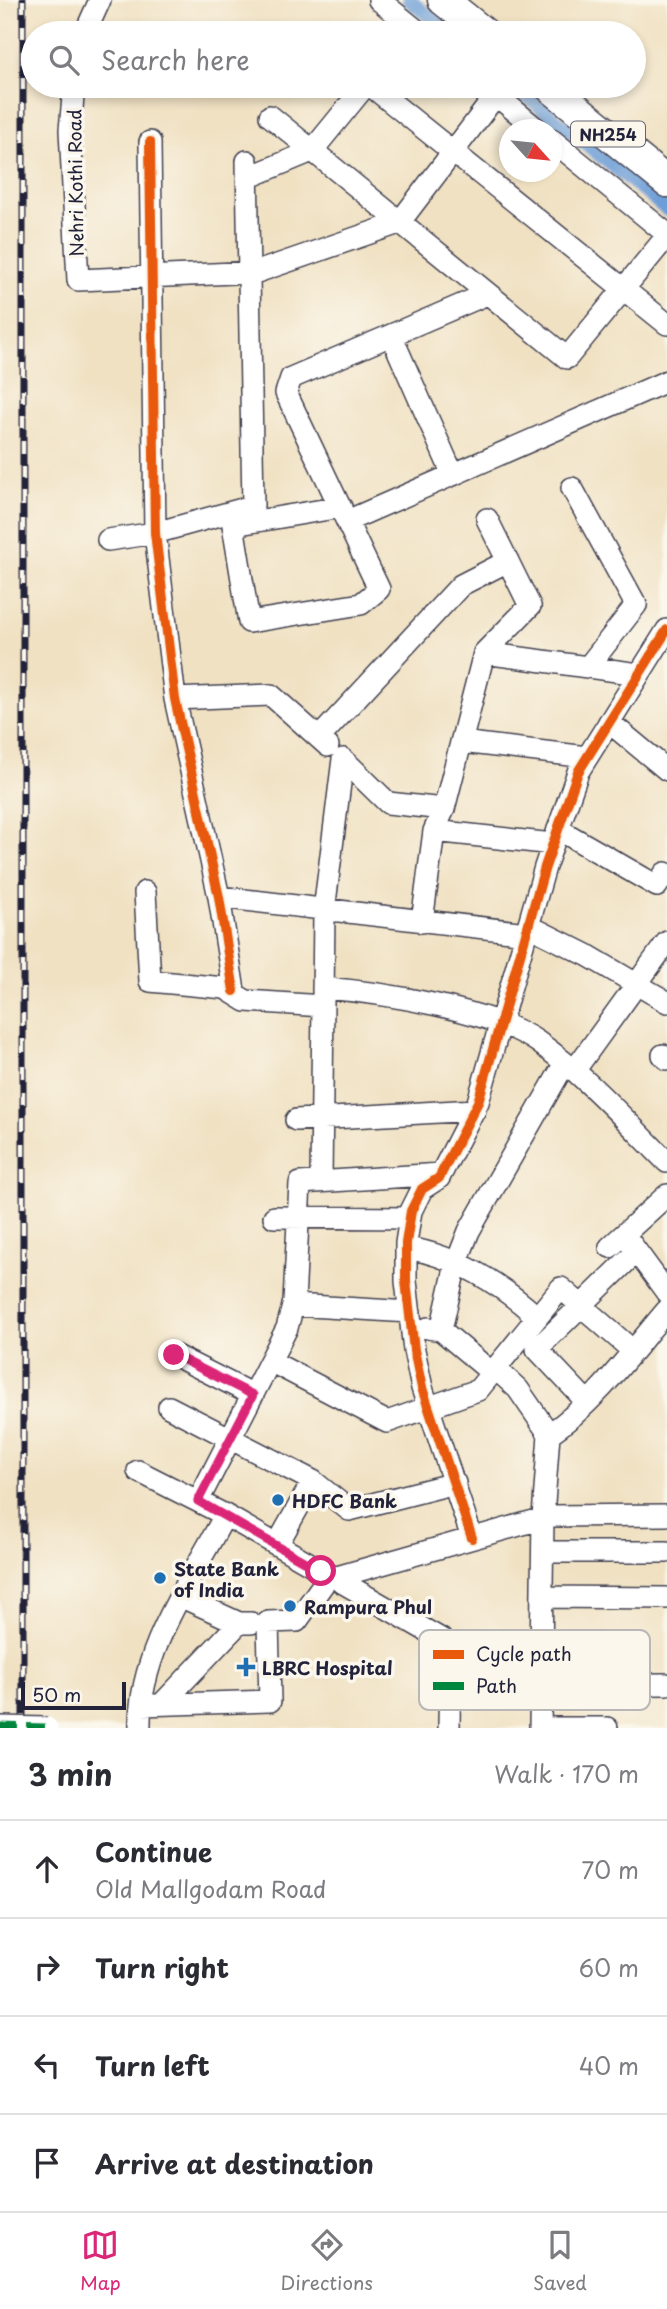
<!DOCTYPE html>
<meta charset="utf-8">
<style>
body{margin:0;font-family:"Playpen Sans",sans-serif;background:#f7f7f7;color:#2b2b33}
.compass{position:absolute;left:499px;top:119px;width:63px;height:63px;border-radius:50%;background:#fff;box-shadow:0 4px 10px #0003;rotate:117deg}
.scale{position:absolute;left:21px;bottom:18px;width:105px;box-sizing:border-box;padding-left:7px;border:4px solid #22223b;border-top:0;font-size:19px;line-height:24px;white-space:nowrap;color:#22223b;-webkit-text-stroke:5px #fbf7ec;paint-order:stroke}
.stop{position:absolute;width:21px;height:21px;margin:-16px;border:5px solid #db2777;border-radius:50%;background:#fff}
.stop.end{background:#db2777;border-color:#fff;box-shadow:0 2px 7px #0008}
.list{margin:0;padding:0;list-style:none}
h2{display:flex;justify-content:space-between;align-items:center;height:91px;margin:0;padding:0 28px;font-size:30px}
h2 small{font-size:23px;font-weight:400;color:#7c7c81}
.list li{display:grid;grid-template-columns:46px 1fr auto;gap:21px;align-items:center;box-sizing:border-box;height:98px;padding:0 28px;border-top:2px solid #e1e1e2}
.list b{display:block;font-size:26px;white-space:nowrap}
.list p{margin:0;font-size:23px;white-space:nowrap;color:#7c7c81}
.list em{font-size:23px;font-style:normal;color:#7c7c81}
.icon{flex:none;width:38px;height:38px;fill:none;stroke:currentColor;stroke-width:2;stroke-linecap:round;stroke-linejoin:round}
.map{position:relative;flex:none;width:667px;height:1728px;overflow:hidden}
.search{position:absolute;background:#fff;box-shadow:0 4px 10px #0003;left:21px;right:21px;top:21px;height:77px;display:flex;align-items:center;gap:18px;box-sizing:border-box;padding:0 24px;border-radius:38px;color:#7c7c81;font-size:26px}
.sheet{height:483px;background:#fff}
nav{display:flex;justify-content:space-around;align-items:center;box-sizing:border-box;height:98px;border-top:2px solid #e1e1e2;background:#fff;font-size:19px;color:#7c7c81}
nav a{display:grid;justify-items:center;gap:4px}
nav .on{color:#db2777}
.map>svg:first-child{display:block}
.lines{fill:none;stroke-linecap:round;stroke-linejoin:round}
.canal{stroke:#6d9ed7;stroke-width:14}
.minor-casing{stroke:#413f4f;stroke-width:24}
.highway-casing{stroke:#413f4f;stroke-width:33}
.minor{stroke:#fff;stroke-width:21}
.highway{stroke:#fff;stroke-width:30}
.rail-casing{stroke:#22223b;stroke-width:7}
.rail{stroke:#fbf7ec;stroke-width:4.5;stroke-dasharray:13;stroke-linecap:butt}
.minor-bridge-casing{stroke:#413f4f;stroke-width:24;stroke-linecap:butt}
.minor-bridge{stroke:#fff;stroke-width:21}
.quiet{stroke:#00873e;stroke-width:9;stroke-dasharray:18 9;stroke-linecap:butt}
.cycleway-casing{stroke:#fbf7ec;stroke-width:15}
.cycleway{stroke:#e8590c;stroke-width:10}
.route{stroke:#db2777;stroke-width:9}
.poi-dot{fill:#1f6fb2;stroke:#fbf7ec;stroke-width:2.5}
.labels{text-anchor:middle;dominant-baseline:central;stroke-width:7;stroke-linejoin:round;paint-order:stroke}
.shield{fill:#fbf7ec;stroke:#636270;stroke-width:2}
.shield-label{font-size:16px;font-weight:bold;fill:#22223b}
.street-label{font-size:18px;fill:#22223b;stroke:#fbf7ec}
.poi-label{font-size:18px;font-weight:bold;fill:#22223b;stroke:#fbf7ec;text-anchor:start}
.key{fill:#fbf7ec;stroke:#bab7b7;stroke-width:2}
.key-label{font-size:19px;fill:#22223b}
</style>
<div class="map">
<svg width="667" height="1728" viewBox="0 0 667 1728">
<rect width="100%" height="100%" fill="#fbf7ec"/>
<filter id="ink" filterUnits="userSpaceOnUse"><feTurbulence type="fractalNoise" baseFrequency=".0143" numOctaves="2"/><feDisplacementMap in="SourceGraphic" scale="14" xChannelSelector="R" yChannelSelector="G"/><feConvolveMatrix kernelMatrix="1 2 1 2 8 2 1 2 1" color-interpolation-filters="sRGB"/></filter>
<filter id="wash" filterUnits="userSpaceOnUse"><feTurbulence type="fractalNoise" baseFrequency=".00686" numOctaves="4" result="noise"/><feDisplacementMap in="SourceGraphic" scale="28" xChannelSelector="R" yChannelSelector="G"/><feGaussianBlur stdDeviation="1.57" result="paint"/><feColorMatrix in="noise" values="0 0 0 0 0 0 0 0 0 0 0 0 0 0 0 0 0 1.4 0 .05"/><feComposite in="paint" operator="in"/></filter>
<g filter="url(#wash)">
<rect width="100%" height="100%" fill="#f0e1c2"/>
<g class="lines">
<path class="canal" d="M 409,0 L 450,33
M 514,86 L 667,210"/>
</g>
</g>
<g filter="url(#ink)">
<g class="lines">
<defs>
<path id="minor" d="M 379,0 L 420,33
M 85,33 L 100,0
M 74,86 L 70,130 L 78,280 L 257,272 L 399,223 L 496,95
M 371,86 L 667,324
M 485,86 L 538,130
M 270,116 L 567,358 L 667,236
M 552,140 L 667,234
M 150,142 L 155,533 L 175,699 L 219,897 L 234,991
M 247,178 L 312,151 L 365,86
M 391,335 L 453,475
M 572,488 L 636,605 L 588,667
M 341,507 L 233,525 L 249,622 L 361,604 L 379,589 L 286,393 L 291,378 L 487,294
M 347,521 L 667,381
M 108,540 L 155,533 L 253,506 L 247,161
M 484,653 L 530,606 L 487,519
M 175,699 L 271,695 L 328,746
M 609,722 L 667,770
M 319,738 L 461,585 L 508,561
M 461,742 L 587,757
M 558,829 L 657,886 L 665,873 L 667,874
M 434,831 L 553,844
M 145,892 L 150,981 L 225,988 L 246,1001 L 323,1006
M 219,897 L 527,933
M 422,922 L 434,831 L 444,809 L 484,653 L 639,674
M 529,926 L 587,955 L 667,1002
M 323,988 C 380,992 493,1010 538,1042 C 586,1076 626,1121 667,1162
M 663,1055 L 667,1059
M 574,1071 L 667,942
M 296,1120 L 475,1110
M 321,1181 L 324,911 L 343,759 L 388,803 L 444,809
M 274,1217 L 410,1218
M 629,1241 L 667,1293
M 610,1247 L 667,1195
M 406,1248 C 455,1255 501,1284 537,1317
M 293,1305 L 410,1312
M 428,1328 L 441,1330 L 491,1372
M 441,1330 L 456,1264 L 469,1231 L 565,1063
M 174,1355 L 253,1395
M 272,1362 L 387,1422 L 478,1390 L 561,1288 L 633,1351
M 495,1368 L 518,1389 L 549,1434 L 543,1517 L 540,1728 L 607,1728
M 587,1402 L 537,1349 L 636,1252
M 169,1407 L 313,1481 L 349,1510 L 455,1483
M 549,1434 C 597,1402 630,1353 667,1310
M 138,1471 L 225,1515 L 441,1639 L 450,1654 L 449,1728
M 198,1501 L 287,1328 L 294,1302 L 300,1183 L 441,1174
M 472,1538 L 422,1388 L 414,1350 L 406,1281 L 406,1243 L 411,1211 L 422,1189 L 439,1178 L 478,1102 L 545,867 L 578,772 L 667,630
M 277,1545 L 313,1481
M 543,1552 L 667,1552
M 333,1578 L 551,1516 L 667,1515
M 182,1597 L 239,1623 L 251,1623
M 544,1597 L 667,1598
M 542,1685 L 667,1684
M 162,1704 L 239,1623
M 141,1705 L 270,1701 L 268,1622 L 297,1621 L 329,1576
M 140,1728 C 138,1652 191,1580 225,1515"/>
<path id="highway" d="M 443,0 L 484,33
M 549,86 L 667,182"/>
</defs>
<use href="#minor" class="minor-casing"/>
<use href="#highway" class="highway-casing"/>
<use href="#minor" class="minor"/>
<use href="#highway" class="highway"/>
<defs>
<path id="rail" d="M 23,1728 L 23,0"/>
</defs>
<use href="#rail" class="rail-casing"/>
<use href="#rail" class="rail"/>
<defs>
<path id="minor-bridge" d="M 0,1727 L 47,1728"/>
</defs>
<use href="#minor-bridge" class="minor-bridge-casing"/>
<use href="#minor-bridge" class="minor-bridge"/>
<path class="quiet" d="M 0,1727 L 47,1728"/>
<defs>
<path id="cycleway" d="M 150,142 L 155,533 L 175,699 L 219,897 L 234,991
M 472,1538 L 422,1388 L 414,1350 L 406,1281 L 406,1243 L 411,1211 L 422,1189 L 439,1178 L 478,1102 L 545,867 L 578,772 L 667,630"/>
</defs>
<use href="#cycleway" class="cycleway-casing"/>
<use href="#cycleway" class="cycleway"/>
</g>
</g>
<g class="lines" filter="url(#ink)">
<path class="route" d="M 174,1355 L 253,1395 L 198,1501 L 321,1571"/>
</g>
<g class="poi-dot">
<circle cx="278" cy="1500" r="7"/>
<circle cx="160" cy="1578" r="7"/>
<circle cx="290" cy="1606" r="7"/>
<path d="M242.5 1656.5h7v7h7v7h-7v7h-7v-7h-7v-7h7z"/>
</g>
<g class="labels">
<rect class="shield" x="571" y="121.5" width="74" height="25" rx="5"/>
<g class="shield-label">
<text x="608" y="134">NH254</text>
</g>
<g class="street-label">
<text transform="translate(75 183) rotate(-91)">Nehri Kothi Road</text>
</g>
<g class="poi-label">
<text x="292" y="1500">HDFC Bank</text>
<text x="174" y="1568">State Bank<tspan x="174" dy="21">of India</tspan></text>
<text x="304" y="1606">Rampura Phul</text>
<text x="262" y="1667">LBRC Hospital</text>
</g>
</g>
<rect x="419" y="1630" width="231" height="80" rx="10" class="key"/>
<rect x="433" y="1650" width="31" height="9" fill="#e8590c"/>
<rect x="433" y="1682" width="31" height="8" fill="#00873e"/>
<g class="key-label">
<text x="476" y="1661">Cycle path</text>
<text x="476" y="1693">Path</text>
</g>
</svg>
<svg class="compass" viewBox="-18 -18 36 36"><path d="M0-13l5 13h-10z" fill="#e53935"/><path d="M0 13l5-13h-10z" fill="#7c7c81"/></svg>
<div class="scale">50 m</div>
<div class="stop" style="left:321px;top:1571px"></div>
<div class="stop end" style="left:174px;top:1355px"></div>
<div class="search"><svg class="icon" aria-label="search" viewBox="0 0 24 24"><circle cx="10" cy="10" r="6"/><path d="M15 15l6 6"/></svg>Search here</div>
</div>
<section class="sheet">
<h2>3 min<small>Walk · 170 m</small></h2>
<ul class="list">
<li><svg class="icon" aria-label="ahead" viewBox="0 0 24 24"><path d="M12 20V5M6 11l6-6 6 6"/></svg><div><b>Continue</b><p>Old Mallgodam Road</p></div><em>70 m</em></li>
<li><svg class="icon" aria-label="right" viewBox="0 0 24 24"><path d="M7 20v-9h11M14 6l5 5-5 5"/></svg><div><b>Turn right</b></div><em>60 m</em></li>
<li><svg class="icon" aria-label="left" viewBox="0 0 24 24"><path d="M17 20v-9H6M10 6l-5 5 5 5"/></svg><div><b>Turn left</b></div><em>40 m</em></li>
<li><svg class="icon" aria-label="arrive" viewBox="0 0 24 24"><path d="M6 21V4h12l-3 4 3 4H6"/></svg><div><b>Arrive at destination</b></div></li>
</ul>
</section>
<nav>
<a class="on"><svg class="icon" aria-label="map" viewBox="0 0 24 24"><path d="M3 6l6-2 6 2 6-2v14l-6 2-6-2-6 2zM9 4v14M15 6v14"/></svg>Map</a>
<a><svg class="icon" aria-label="directions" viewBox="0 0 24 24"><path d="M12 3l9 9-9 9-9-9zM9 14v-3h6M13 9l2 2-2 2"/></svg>Directions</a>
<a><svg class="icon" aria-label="saved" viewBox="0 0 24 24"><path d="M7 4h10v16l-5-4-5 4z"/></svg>Saved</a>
</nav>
